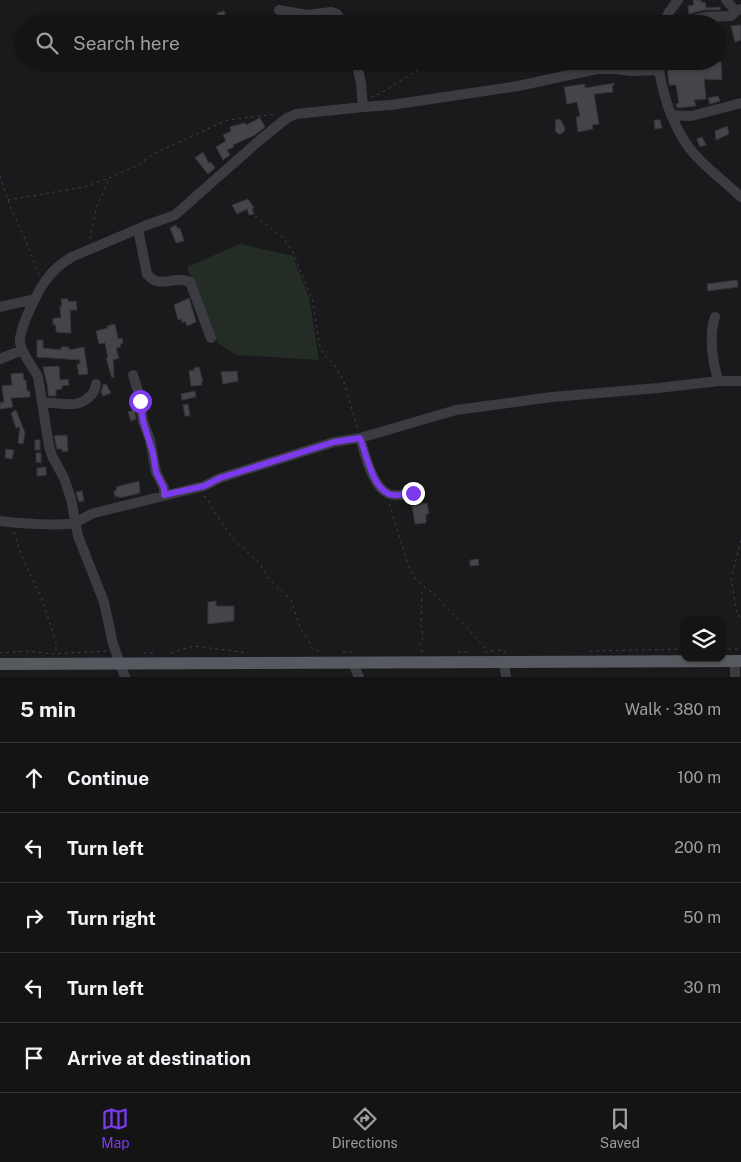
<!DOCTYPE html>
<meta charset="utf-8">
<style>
body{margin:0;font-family:"Public Sans",sans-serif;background:#212122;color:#f1f3f6}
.controls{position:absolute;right:15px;bottom:15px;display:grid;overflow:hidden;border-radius:10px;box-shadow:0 1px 4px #0004}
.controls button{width:45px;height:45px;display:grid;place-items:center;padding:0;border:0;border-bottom:1px solid #333334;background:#141415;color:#f1f3f6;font:25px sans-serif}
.stop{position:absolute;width:15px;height:15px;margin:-11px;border:4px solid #7c3aed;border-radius:50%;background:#fff}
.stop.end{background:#7c3aed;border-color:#fff;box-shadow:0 1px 5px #0008}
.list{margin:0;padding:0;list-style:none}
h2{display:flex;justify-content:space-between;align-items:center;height:65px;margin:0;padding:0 20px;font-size:21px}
h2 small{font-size:16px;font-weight:400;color:#9d9ea0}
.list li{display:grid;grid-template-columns:32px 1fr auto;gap:15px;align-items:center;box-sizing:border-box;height:70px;padding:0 20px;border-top:1px solid #333334}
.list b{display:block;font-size:19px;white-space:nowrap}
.list em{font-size:16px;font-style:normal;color:#9d9ea0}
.icon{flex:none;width:28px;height:28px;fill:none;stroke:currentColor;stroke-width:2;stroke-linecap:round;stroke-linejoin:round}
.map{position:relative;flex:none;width:741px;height:677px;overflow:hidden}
.search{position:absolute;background:#141415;box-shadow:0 1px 4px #0004;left:15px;right:15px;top:15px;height:55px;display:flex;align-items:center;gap:12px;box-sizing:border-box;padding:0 18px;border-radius:28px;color:#9d9ea0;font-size:19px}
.sheet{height:415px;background:#141415}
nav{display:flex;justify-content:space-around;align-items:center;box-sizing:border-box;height:70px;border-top:1px solid #333334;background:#141415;font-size:14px;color:#9d9ea0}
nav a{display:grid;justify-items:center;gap:2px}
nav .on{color:#7c3aed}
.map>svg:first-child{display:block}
.green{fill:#242c26}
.building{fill:#444549;stroke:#353438}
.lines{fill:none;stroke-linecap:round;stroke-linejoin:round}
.path{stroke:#414348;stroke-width:1;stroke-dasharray:2.5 4;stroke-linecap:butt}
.minor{stroke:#3b3c41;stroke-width:10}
.major{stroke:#575960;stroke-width:12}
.route{stroke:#7c3aed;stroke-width:6}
</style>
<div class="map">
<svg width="741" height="677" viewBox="0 0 741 677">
<rect width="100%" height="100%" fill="#1a1a1c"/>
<path class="green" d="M 240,244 L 293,256 L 309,298 L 319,360 L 236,355 L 218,343 L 209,326 L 187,267 Z"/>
<path class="building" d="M 693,0 L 701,0 L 701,3 L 705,2 L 706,8 L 720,7 L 720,10 L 704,10 L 689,14 L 688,6 L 694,5 Z
M 224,11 L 226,19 L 220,21 L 217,13 Z
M 741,25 L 741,40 L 735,42 L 731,26 Z
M 677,61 L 721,62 L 722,80 L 704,79 L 706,99 L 694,100 L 696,106 L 677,108 L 676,104 L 679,103 L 676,85 L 669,85 L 667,65 Z
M 615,83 L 612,87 L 613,92 L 594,94 L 599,124 L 592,125 L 593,129 L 578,132 L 576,117 L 580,116 L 577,102 L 567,104 L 564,87 L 585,84 L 585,88 Z
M 718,96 L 720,101 L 710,104 L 708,98 Z
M 260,118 L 265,127 L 255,135 L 233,145 L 234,147 L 227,150 L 230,155 L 223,160 L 216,147 L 226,141 L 223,135 L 231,131 L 230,127 L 245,123 L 246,125 Z
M 560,119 L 565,128 L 564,132 L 560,134 L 557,133 L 555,130 L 556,125 L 555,120 Z
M 654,120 L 660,120 L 662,128 L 655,129 Z
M 727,126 L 729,134 L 716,140 L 715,131 Z
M 702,137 L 706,145 L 700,147 L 697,139 Z
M 203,152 L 209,163 L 211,162 L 215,168 L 208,174 L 195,158 Z
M 248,199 L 254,208 L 252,209 L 254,214 L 249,215 L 247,209 L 237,214 L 232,205 Z
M 176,225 L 178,229 L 180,228 L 184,241 L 176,243 L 170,228 Z
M 737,280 L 738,287 L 708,291 L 707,284 Z
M 189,298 L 196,322 L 187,326 L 185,321 L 182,323 L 181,319 L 178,320 L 174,305 Z
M 61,299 L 68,299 L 68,302 L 76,301 L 77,310 L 70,310 L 71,333 L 56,332 L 56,325 L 53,325 L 53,318 L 61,318 L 60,306 L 62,306 Z
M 115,324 L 118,339 L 122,338 L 123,343 L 120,344 L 121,347 L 116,348 L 119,358 L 113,360 L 114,377 L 112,378 L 106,358 L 108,358 L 105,343 L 99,344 L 96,331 L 108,328 L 107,326 Z
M 37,340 L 43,340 L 43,348 L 61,350 L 61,347 L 69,347 L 69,350 L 84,347 L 88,374 L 79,375 L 77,364 L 80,364 L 80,360 L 37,357 Z
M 59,366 L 60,380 L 68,379 L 69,385 L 62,386 L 62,389 L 56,390 L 56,396 L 48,396 L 48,388 L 43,367 Z
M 199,367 L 203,382 L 201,382 L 202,385 L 191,386 L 189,371 L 194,370 L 194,368 Z
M 237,371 L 238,381 L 223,384 L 221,372 Z
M 23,373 L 24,380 L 26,380 L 27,391 L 30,391 L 30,397 L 11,398 L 13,407 L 0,409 L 0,403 L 4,402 L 2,386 L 12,385 L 11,374 Z
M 106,384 L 111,393 L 103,396 L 101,392 L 103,385 Z
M 195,391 L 196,397 L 182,400 L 181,394 Z
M 188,404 L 190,416 L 185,416 L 183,405 Z
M 16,410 L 25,433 L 23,444 L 18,443 L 20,427 L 16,428 L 11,413 Z
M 134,410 L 136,419 L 131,421 L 128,412 Z
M 67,435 L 68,451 L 62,452 L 62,449 L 57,449 L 54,436 Z
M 35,440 L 40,440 L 40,450 L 35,450 Z
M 6,449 L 14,450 L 12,459 L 5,458 Z
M 36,453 L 41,453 L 41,463 L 36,462 Z
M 46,467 L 46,475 L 37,476 L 37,468 Z
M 139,481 L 140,493 L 119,498 L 118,496 L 115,497 L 114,491 L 117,490 L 116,487 Z
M 82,491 L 84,501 L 79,502 L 76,492 Z
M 427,503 L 429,514 L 426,514 L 426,523 L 415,524 L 412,506 Z
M 478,559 L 479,565 L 470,566 L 470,560 Z
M 216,601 L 216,606 L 234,606 L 234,621 L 208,624 L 208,602 Z"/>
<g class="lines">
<path class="path" d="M 625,24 L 656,19
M 371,97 L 381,93 L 432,61
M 0,176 L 10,206 L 26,241 L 39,275
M 8,200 L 84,187 L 109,178 L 138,165 L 155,153 L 227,120 L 277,114
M 255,216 L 282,237 L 293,252 L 313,302 L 319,344 L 324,355 L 334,364 L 343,379 L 358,430
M 90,239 L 97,206 L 109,179
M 204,496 L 207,498 L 215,513 L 234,540 L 260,564 L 268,578 L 291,600 L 301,630 L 309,641 L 311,647 L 321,653
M 389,504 L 409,567 L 417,581 L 435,595 L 452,614 L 460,620 L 488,651
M 14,532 L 21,554 L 42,599 L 56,642 L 56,652
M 741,540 L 731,579 L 737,615 L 741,617
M 722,649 L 741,649
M 590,651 L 685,649
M 343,652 L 354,652
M 422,652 L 420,644 L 423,638 L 421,625 L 422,587
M 458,652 L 467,652
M 485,652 L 498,650 L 506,652
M 0,653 L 26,651 L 54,654 L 106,651
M 144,653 L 157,653
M 171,653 L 194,646 L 248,653"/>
<path class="minor" d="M 726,0 L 736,11
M 279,10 L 307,15 L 331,12 L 337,14 L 344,24
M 664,24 L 669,12 L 678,0
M 680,24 L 704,17 L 731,16 L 736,11 L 741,9
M 356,61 L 361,83 L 363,107
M 658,61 C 661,89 670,118 685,142 C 699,163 723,180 741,197
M 671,115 L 691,116 L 741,103
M 138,229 L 147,274 C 161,291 173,274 190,282 L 211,338
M 0,307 L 35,299
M 715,317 C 709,334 712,364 719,381
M 0,359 L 22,350
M 133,375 L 138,391 L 143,421 L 150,440 L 156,472 L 164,488 L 164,495
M 42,403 C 58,401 74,410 88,398 C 93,394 95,391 96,384
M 360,438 C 365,454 372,487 389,494 C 396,497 405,494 413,493
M 0,521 C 12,523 67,527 77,522 C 83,519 88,515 94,513 L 204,486 L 220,478 L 334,442 L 360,438 L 456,410 L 552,397 L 658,388 L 719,381 L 741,381
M 353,663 L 359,677
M 504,663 L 506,677
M 125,677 L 113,644 L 104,602 L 78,536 L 71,499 L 64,478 L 52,456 L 49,446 L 38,377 C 33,366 21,353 20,343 C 19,334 24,324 27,316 C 38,291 48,269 74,256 L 147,225 L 175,215 L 261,139 L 287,118 L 296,114 L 363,107 L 391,105 L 518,86 L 597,69 L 614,69 L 631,71 L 659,70
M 735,677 L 735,661"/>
<path class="major" d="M 0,664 L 741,661"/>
</g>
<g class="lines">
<path class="route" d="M 140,401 L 143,421 L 153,453 L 156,472 L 164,488 L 164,495 L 204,486 L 220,478 L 334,442 L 360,438 C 366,453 372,487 389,494 C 396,497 405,494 413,493"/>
</g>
</svg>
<div class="controls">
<button><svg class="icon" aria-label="layers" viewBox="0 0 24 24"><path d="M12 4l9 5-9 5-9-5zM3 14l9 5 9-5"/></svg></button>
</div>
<div class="stop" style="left:140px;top:401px"></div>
<div class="stop end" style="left:413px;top:493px"></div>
<div class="search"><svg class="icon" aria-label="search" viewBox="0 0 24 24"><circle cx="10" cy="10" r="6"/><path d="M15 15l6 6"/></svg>Search here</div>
</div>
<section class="sheet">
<h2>5 min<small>Walk · 380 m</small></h2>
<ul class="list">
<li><svg class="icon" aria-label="ahead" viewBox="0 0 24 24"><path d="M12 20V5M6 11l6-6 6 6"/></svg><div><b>Continue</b></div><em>100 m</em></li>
<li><svg class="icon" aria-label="left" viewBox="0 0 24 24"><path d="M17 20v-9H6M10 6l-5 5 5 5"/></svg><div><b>Turn left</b></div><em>200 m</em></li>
<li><svg class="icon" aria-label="right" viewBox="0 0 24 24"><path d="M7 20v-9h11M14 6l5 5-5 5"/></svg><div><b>Turn right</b></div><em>50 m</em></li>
<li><svg class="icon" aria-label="left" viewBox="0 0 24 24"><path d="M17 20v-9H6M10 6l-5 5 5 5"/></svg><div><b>Turn left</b></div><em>30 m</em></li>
<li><svg class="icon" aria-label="arrive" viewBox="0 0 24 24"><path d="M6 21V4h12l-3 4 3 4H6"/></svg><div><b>Arrive at destination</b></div></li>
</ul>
</section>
<nav>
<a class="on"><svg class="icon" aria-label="map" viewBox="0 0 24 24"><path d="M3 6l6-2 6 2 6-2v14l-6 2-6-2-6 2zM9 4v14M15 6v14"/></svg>Map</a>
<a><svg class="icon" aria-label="directions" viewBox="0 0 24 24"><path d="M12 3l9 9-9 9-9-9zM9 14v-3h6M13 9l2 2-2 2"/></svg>Directions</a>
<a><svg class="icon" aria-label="saved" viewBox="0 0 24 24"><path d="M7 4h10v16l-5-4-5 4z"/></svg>Saved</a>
</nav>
